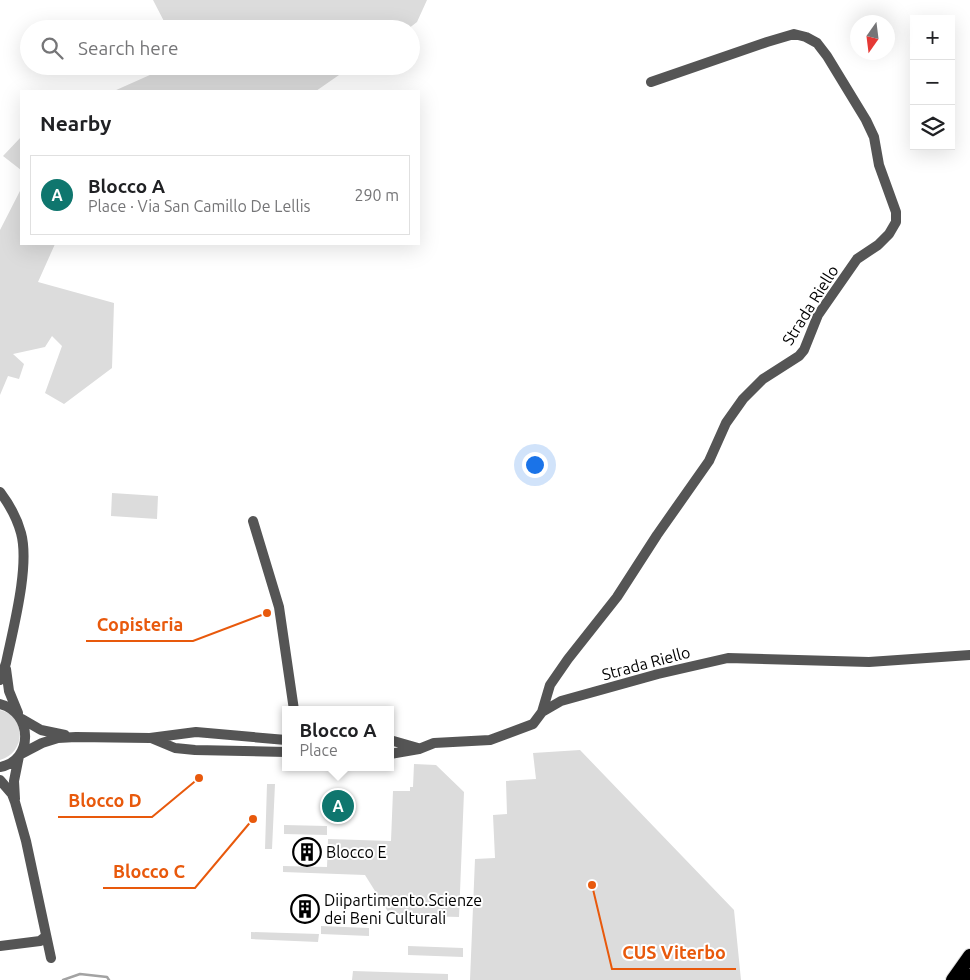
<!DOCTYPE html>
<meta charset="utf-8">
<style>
body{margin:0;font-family:Ubuntu,sans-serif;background:#f2f2f2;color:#202124}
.controls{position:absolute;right:15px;top:15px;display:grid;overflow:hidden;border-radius:0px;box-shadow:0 5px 20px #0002}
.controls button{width:45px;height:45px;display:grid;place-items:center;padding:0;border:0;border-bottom:1px solid #e0e0e0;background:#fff;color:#202124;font:25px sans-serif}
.compass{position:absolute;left:850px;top:15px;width:45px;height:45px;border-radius:50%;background:#fff;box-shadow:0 5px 20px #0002;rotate:194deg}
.you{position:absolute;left:534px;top:464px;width:18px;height:18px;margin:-12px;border:4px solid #fff;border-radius:50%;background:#1a73e8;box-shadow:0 0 0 8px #1a73e833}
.badge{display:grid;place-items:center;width:32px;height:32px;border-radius:50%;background:#0f766e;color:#fff;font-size:16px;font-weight:700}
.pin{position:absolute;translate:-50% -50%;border:2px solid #fff;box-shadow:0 1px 5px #0006}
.popup{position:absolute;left:282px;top:706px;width:112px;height:65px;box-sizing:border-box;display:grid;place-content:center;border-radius:0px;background:#fff;filter:drop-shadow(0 1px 4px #0005);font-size:16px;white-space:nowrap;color:#757577}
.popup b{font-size:19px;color:#202124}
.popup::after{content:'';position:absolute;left:50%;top:100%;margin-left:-10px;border:10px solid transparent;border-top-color:#fff}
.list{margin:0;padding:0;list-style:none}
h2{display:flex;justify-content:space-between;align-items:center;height:65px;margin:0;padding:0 20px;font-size:21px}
h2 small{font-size:16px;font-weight:400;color:#757577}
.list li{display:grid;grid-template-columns:32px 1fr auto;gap:15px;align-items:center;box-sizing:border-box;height:80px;margin:0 10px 10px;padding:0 10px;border:1px solid #e0e0e0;border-radius:0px}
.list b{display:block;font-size:19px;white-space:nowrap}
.list p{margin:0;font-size:16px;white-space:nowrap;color:#757577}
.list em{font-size:16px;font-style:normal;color:#757577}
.icon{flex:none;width:28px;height:28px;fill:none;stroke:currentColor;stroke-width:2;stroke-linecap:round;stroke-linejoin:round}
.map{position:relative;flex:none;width:970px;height:980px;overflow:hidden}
.search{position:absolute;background:#fff;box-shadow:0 5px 20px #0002;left:20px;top:20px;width:400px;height:55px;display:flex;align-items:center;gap:12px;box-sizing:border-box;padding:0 18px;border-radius:28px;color:#757577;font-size:19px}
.panel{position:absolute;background:#fff;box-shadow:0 5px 20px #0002;left:20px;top:90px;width:400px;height:155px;border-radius:0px}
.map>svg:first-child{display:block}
.green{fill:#dcdcdc}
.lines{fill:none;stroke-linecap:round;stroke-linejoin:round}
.stream{stroke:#a3a3a3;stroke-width:2.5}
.trunk-casing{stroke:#dbdbdb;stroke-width:16}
.minor{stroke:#555;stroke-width:10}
.trunk{stroke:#000;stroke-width:14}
.labels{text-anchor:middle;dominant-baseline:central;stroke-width:4;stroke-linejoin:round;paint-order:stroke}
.street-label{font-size:16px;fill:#000;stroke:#fff}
.poi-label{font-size:16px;fill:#000;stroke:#fff;text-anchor:start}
.leader{fill:none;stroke:#e8590c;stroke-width:2}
.callout-dot{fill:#e8590c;stroke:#fff;stroke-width:2}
.callout-label{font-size:18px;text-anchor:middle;font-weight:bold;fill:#e8590c;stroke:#fff;stroke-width:4;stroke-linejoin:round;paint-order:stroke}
</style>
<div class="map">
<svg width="970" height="980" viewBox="0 0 970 980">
<rect width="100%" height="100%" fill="#fff"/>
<path class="green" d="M 153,0 L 427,0 L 417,22 L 408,29 L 168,29 Z
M 170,66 L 352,66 L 316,91 L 114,91 Z
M 21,137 L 21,170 L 3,156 Z
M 21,189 L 21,244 L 55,244 L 38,282 L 114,303 L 112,368 L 64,404 L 45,393 L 62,346 L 52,336 L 45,347 L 13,354 L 24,364 L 19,379 L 8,376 L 0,395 L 0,230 Z
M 112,493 L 158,496 L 157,519 L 111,516 Z
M 0,710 C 27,716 26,753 0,760 Z
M 580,750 L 734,910 L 741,980 L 470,980 L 475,859 L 495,858 L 493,815 L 507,814 L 506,781 L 536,779 L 533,753 Z
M 414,764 L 436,765 L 464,792 L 459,917 L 390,915 L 365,875 L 283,872 L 283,866 L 327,867 L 328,839 L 391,841 L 393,791 L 410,791 L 410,787 L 413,787 Z
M 267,784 L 275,784 L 272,849 L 265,849 Z
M 284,825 L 327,826 L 327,835 L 284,834 Z
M 321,926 L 369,928 L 369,936 L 321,934 Z
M 251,932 L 319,934 L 318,942 L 251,939 Z
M 408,946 L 463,948 L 463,957 L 408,955 Z
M 353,971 L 448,974 L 448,980 L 352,980 Z"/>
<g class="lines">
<path class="stream" d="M 63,980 L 80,974 L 107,977 L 109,980"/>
<defs>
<path id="trunk" d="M 953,980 L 970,956
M 967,980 L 970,976"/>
</defs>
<use href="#trunk" class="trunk-casing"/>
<path class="minor" d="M 0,492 C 9,504 17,518 21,533 C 30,566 13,629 6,663 L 0,680
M 253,521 L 279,607 L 294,710
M 6,669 L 9,691 L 18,713
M 0,704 C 33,712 34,761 0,767
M 542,712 L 550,685 L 568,659 L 617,597 L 657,535 L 709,461 L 726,423 L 743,399 L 763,379 L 799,356 L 804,350 L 818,315 L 857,259 L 878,245 L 889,234 L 896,222 L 896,212 L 879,165 L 874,137 L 866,120 L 827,56 L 817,43 L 806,37 L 794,34 L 767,42 L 651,82
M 22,719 L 41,730 L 65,735
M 151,738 L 175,748 L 195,750 L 286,752
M 390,740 L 418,748
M 21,754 L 42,743 L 58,738 L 76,737 L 150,738 L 196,732 L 286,740
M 390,754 L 419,749 L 434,743 L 490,740 L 533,724 L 542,712 L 561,701 L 658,674 L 728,658 L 869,662 L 970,655
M 0,780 L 12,794 L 15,802 L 26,841 L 51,958
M 15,799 L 14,781 L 19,756
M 0,946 L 40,941 L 45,937"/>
<use href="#trunk" class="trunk"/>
</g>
<defs>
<symbol id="building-ring" viewBox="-11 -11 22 22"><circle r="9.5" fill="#fff" stroke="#000" stroke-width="1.5"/><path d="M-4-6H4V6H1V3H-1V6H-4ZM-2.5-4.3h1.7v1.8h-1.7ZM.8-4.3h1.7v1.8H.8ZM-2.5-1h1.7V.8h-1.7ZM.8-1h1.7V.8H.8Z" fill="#000"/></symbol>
</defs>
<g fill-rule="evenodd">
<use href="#building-ring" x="291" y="836" width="32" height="32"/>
<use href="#building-ring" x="289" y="893" width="32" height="32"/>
</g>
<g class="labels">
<g class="street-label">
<text transform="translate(810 305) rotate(-58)">Strada Riello</text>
<text transform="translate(646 663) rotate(-15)">Strada Riello</text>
</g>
<g class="poi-label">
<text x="326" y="852">Blocco E</text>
<text x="324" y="900">Diipartimento.Scienze<tspan x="324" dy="18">dei Beni Culturali</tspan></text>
</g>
</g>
<path class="leader" d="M267 613L193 641H86M199 778L152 817H58M253 819L195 888H103M592 885L612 969H736"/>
<g class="callout-dot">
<circle cx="267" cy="613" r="5"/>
<circle cx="199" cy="778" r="5"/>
<circle cx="253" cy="819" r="5"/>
<circle cx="592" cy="885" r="5"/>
</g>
<g class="callout-label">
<text x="140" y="631">Copisteria</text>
<text x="105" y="807">Blocco D</text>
<text x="149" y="878">Blocco C</text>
<text x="674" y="959">CUS Viterbo</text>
</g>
</svg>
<div class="controls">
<button>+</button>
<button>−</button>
<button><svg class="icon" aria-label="layers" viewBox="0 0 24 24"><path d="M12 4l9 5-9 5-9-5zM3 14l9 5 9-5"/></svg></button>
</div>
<svg class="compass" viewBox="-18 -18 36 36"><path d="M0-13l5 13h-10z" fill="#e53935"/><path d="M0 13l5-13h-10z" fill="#757577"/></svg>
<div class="you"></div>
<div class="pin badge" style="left:338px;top:806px">A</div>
<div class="popup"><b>Blocco A</b>Place</div>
<div class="search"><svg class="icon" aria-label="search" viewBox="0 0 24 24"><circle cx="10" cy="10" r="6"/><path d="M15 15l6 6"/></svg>Search here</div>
<section class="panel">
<h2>Nearby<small></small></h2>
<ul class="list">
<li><span class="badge">A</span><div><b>Blocco A</b><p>Place · Via San Camillo De Lellis</p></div><em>290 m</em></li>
</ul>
</section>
</div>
